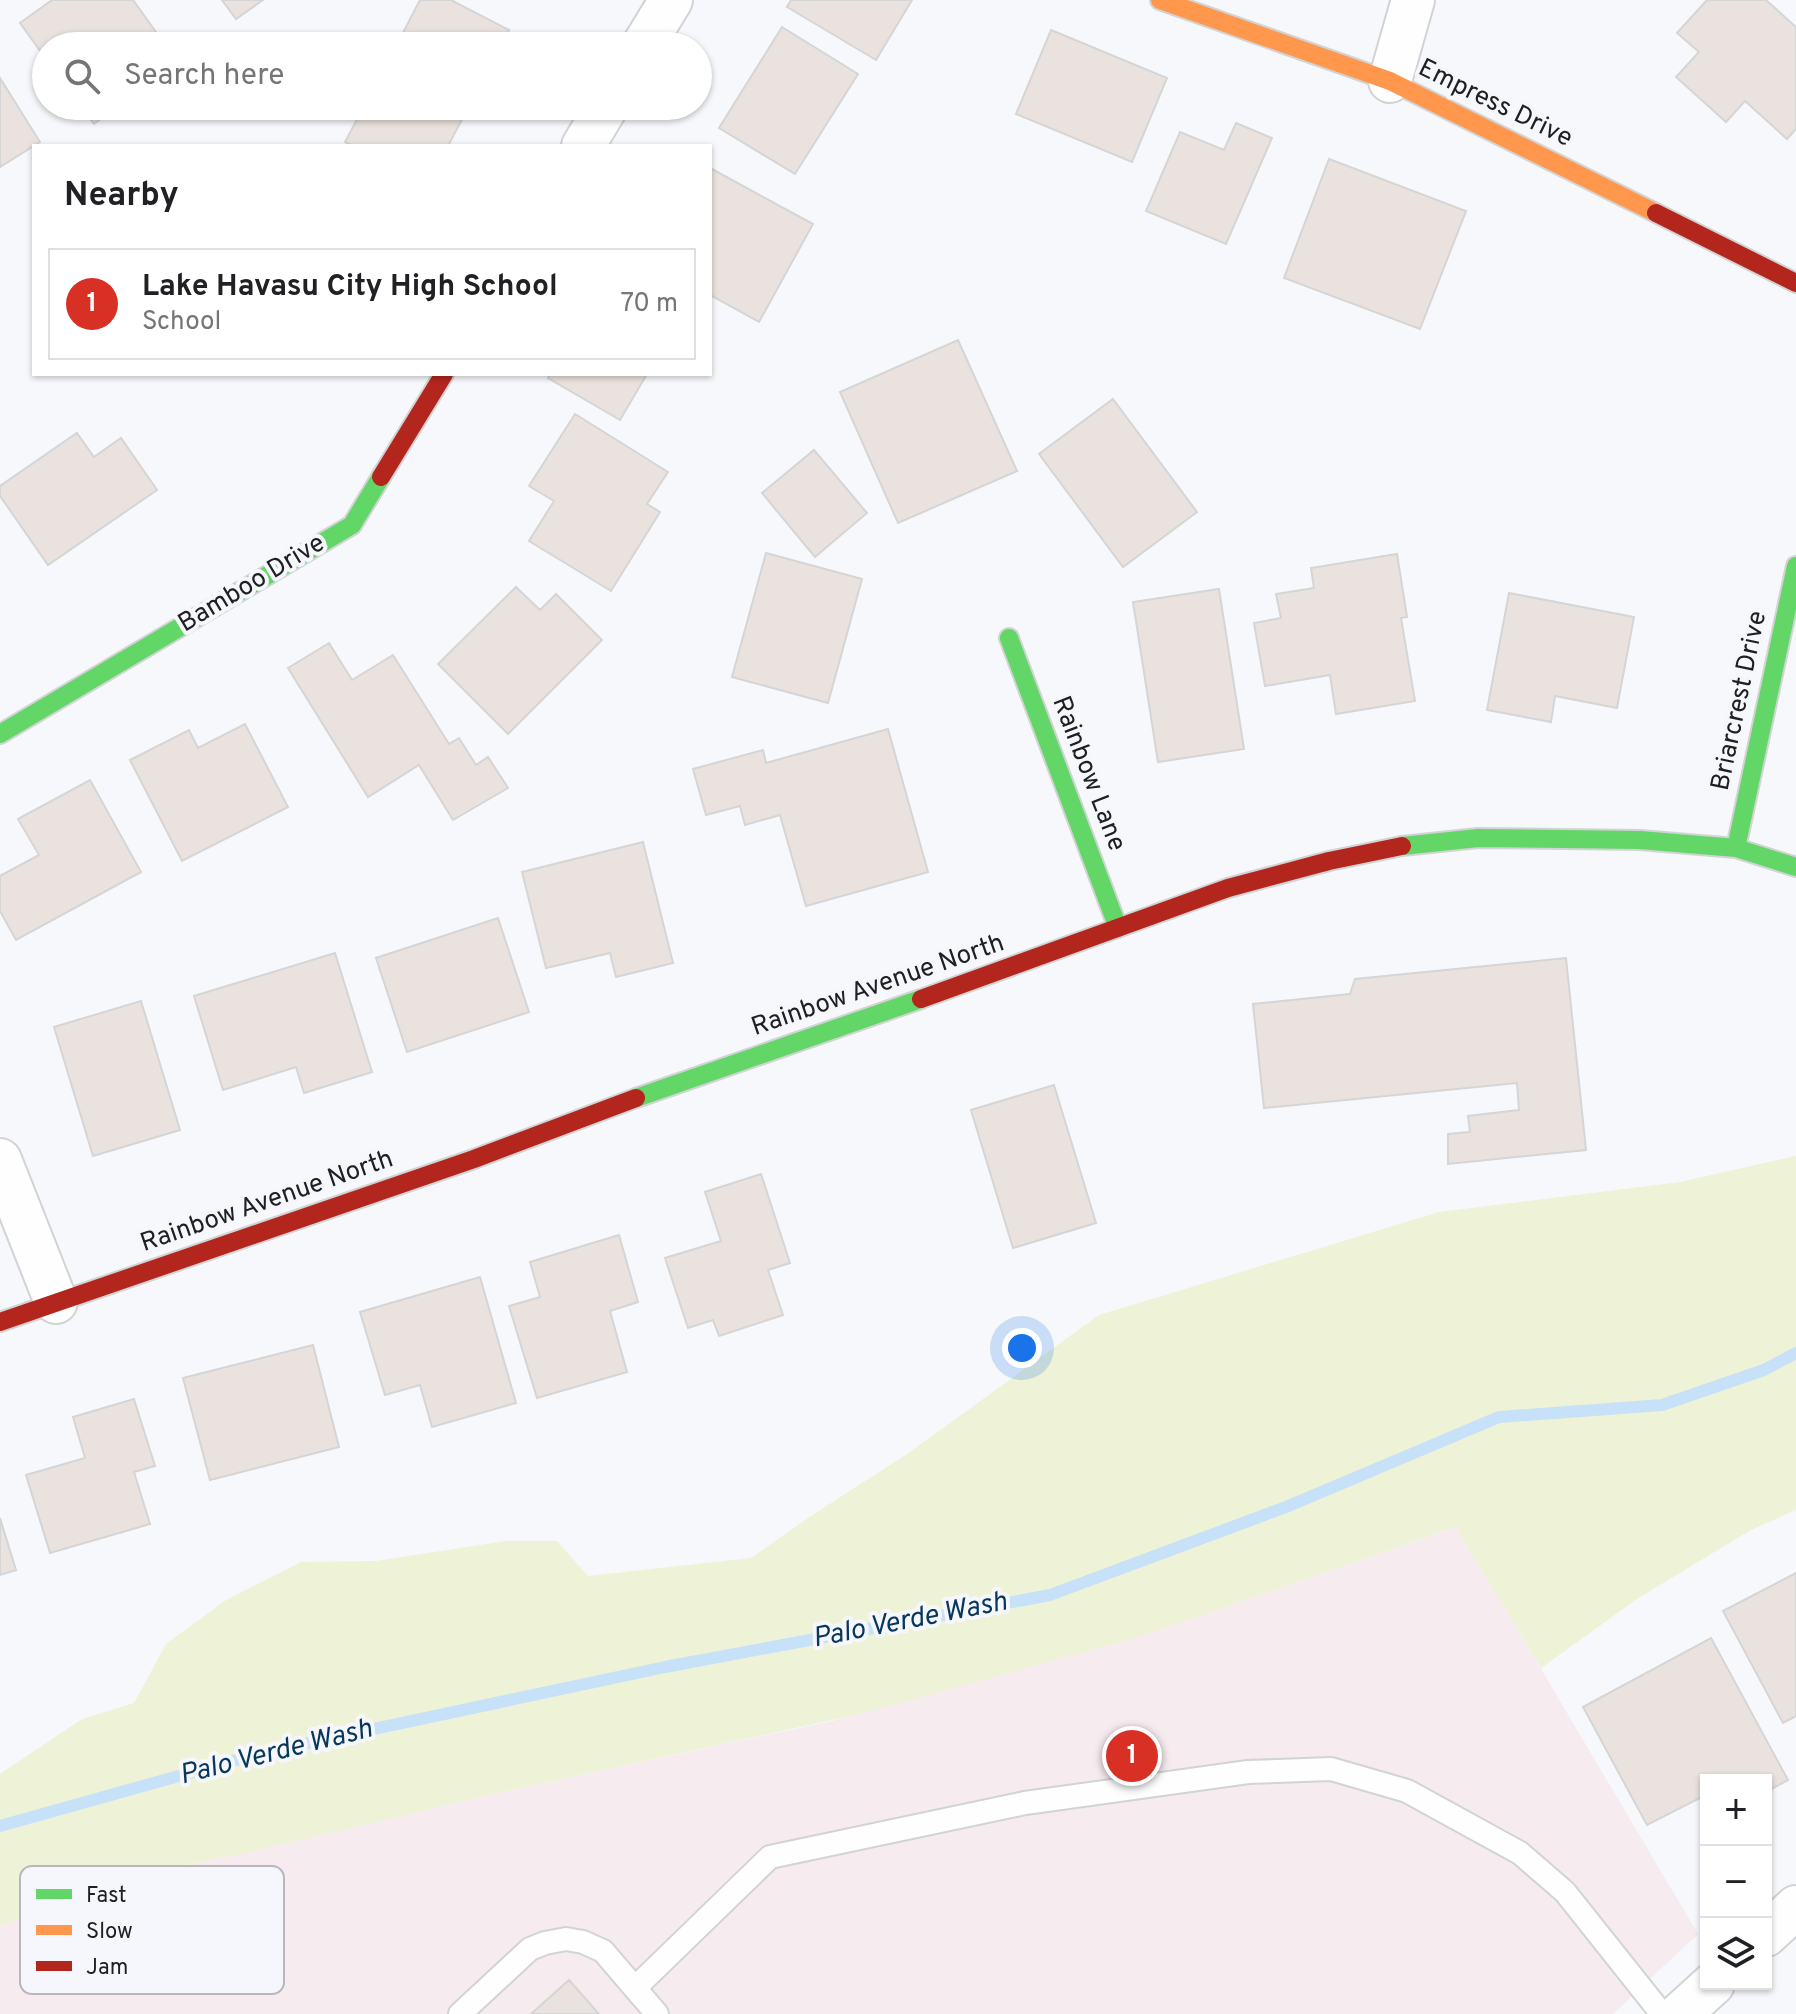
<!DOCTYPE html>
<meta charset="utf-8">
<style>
body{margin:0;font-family:Overpass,sans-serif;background:#f6f6f6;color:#202124}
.controls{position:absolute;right:24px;bottom:24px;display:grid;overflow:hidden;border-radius:0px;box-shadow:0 2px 6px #0004}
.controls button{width:72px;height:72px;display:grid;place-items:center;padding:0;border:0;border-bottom:2px solid #e0e0e0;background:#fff;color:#202124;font:40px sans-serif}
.you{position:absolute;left:1022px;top:1348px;width:28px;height:28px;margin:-20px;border:6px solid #fff;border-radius:50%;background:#1a73e8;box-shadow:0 0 0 12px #1a73e833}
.badge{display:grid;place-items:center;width:52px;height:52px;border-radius:50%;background:#d93025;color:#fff;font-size:26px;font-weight:700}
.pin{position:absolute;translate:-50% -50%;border:4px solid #fff;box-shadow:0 2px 8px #0006}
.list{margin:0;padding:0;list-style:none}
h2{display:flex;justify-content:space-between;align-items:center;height:104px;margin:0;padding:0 32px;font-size:34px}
h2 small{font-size:26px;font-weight:400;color:#757577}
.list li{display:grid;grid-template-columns:52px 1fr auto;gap:24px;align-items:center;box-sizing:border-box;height:112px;margin:0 16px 16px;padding:0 16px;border:2px solid #e0e0e0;border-radius:0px}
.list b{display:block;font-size:30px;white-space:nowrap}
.list p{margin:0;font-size:26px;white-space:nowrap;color:#757577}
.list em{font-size:26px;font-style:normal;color:#757577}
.icon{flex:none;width:44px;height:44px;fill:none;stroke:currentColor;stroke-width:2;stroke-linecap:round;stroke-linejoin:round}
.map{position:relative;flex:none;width:1796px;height:2014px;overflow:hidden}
.search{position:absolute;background:#fff;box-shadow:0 2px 6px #0004;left:32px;top:32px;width:680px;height:88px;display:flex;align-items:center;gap:20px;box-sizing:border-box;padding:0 28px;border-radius:44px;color:#757577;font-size:30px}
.panel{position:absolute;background:#fff;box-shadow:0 2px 6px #0004;left:32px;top:144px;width:680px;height:232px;border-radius:0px}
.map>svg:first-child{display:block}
.education{fill:#f6ebef}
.green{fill:#eef2d7}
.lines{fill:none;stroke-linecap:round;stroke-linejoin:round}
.stream{stroke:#c7e1f9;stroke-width:12}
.building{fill:#eae2df;stroke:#d5d5d6;stroke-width:2}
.lane-casing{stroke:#d2d3d5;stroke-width:26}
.street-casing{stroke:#d2d3d5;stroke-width:46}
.fast-casing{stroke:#d2d3d5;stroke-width:22}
.slow-casing{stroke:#d2d3d5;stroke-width:22}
.jam-casing{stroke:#d2d3d5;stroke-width:22}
.lane{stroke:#fefefe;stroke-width:22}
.street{stroke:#fefefe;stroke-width:42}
.fast{stroke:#63d668;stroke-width:18}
.slow{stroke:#ff974d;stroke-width:18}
.jam{stroke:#b3261e;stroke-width:18}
.labels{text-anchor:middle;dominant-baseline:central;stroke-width:8;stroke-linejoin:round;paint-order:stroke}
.street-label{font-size:26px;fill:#202022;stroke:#f6f7fc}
.water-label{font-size:28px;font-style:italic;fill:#07385b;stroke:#f6f7fc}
.key{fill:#f6f7fc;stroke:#b6b6bb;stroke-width:2}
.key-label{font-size:22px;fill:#202022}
</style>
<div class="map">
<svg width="1796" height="2014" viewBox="0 0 1796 2014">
<rect width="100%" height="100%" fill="#f7f8fb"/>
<path class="education" d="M 1457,1527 L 1698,1934 L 1613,2014 L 0,2014 L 0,1927 L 106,1881 L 236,1855 L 511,1790 L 832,1721 L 1147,1634 Z"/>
<path class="green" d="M 1796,1156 L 1796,1510 L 1749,1531 L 1637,1599 L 1541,1668 L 1456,1527 L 1142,1636 L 860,1714 L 511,1790 L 246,1853 L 106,1881 L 0,1927 L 0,1774 L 82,1719 L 134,1703 L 166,1644 L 226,1600 L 301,1562 L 376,1561 L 506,1541 L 557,1541 L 588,1576 L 751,1558 L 814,1514 L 907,1454 L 1099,1315 L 1439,1212 L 1680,1182 Z"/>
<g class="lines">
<path class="stream" d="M 0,1826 L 261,1753 L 665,1667 L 1050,1595 L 1286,1507 L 1499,1417 L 1662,1405 L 1764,1370 L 1796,1353"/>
</g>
<path class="building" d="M 52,0 L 133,0 L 166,46 L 46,46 L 46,59 L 20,23 Z
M 222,0 L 263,0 L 236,19 Z
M 420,0 L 451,0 L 509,30 L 501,46 L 396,46 Z
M 791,0 L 912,0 L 876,60 L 787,7 Z
M 1707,0 L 1766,0 L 1796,27 L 1796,129 L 1787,139 L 1745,101 L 1726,122 L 1676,77 L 1699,52 L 1677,33 Z
M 782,27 L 858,74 L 795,174 L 719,128 Z
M 1051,30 L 1167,78 L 1132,162 L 1016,114 Z
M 0,78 L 40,142 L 0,167 Z
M 80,106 L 119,106 L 94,124 Z
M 364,106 L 469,106 L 448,146 L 353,146 L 345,142 Z
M 1236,123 L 1272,138 L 1226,244 L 1146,211 L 1180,132 L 1224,150 Z
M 1329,159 L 1466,211 L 1420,329 L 1284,278 Z
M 710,168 L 813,224 L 759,322 L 710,295 Z
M 958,340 L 1017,471 L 898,523 L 840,392 Z
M 550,374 L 647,374 L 620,420 L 548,378 Z
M 1113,399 L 1197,512 L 1123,567 L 1039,454 Z
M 575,414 L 668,472 L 647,504 L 660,512 L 611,591 L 529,541 L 554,501 L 529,486 Z
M 77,433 L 94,457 L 121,438 L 157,490 L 48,565 L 0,496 L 0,486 Z
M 814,450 L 867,513 L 815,557 L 762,493 Z
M 766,553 L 862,579 L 828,703 L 732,677 Z
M 1397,554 L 1407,617 L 1401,618 L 1415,701 L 1336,714 L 1330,675 L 1265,686 L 1254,623 L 1281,618 L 1276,594 L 1314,588 L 1311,568 Z
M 516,587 L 540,610 L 556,594 L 602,640 L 508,734 L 438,664 Z
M 1219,589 L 1244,749 L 1158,762 L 1133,602 Z
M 1509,593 L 1634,617 L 1617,708 L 1555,696 L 1551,722 L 1487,710 Z
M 329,643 L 352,680 L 393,655 L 449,744 L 459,738 L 476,765 L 488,757 L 508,788 L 453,820 L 419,765 L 368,797 L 288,668 Z
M 245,724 L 288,807 L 182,861 L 130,760 L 189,730 L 198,748 Z
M 888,729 L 928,872 L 806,906 L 780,815 L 745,825 L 740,806 L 706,815 L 693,769 L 763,750 L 766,763 Z
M 90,780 L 141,872 L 16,940 L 0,911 L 0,876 L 39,855 L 18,819 Z
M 643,842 L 673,963 L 616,977 L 610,953 L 546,968 L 522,872 Z
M 498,918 L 529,1012 L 407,1052 L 376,958 Z
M 335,953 L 372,1072 L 304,1093 L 296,1067 L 223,1090 L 194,996 Z
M 1566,958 L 1586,1150 L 1448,1164 L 1448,1134 L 1470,1132 L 1468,1116 L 1519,1110 L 1517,1083 L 1264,1108 L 1253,1004 L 1350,994 L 1355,979 Z
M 141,1001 L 180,1130 L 93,1156 L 54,1027 Z
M 1054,1085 L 1096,1223 L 1013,1248 L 971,1110 Z
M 761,1174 L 790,1263 L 768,1270 L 783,1315 L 719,1336 L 713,1320 L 688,1328 L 665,1258 L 721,1241 L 705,1192 Z
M 619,1235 L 638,1302 L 610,1311 L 627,1372 L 537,1398 L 509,1306 L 540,1297 L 530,1262 Z
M 480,1277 L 516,1403 L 432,1427 L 420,1385 L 385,1395 L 360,1312 Z
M 313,1345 L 339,1447 L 210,1480 L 183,1378 Z
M 134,1399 L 155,1466 L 134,1472 L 150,1524 L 50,1553 L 26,1475 L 85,1458 L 73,1417 Z
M 0,1518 L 16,1570 L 0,1575 Z
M 1796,1573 L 1796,1716 L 1783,1723 L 1723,1611 Z
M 1711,1638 L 1788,1780 L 1766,1792 L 1766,1780 L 1706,1780 L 1706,1795 L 1647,1825 L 1583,1707 Z
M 569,1980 L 599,2014 L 531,2014 Z"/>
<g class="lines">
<defs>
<path id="lane" d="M 635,1988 L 770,1857 L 1025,1803 L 1248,1772 L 1331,1769 L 1407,1791 L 1520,1853 L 1565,1892 L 1662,2014
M 460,2014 L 530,1949 L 545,1943 L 566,1939 L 583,1942 L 603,1951 L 657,2014"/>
<path id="street" d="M 643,46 L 671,0
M 1390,81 L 1413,0
M 583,146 L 607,106
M 0,1160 L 56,1302
M 1766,1935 L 1796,1907
M 1680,2014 L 1713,1984"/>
<path id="fast" d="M 1009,638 L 1118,928
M 0,734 L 352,525 L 381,477
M 1402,846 L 1478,838 L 1640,840 L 1736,848 L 1796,867
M 1736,848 L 1796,566
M 636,1098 L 921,999"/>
<path id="slow" d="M 1160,0 L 1390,81 L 1656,213"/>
<path id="jam" d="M 1656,213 L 1796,283
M 381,477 L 444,374
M 921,999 L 1228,888 L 1329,861 L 1402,846
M 0,1322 L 474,1159 L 636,1098"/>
</defs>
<use href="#lane" class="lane-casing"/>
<use href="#street" class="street-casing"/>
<use href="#fast" class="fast-casing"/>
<use href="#slow" class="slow-casing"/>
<use href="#jam" class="jam-casing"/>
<use href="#lane" class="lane"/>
<use href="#street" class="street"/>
<use href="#fast" class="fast"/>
<use href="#slow" class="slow"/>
<use href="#jam" class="jam"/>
</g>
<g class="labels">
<g class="street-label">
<text transform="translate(1495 104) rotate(26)">Empress Drive</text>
<text transform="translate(252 584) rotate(-31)">Bamboo Drive</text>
<text transform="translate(1740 701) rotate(-78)">Briarcrest Drive</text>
<text transform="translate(1088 774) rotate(69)">Rainbow Lane</text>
<text transform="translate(878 986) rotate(-19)">Rainbow Avenue North</text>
<text transform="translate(267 1202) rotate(-19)">Rainbow Avenue North</text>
</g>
<g class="water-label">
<text transform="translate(910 1621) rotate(-11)">Palo Verde Wash</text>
<text transform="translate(276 1753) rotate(-14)">Palo Verde Wash</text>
</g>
</g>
<rect x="20" y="1866" width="264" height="128" rx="12" class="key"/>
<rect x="36" y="1889" width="36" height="10" fill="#63d668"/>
<rect x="36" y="1925" width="36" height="10" fill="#ff974d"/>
<rect x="36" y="1961" width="36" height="10" fill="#b3261e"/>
<g class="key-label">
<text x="86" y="1902">Fast</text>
<text x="86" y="1938">Slow</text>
<text x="86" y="1974">Jam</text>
</g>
</svg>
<div class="controls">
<button>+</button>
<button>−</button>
<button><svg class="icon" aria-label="layers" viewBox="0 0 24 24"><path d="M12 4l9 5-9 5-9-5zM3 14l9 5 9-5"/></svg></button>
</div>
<div class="you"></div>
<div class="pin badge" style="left:1132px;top:1756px">1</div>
<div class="search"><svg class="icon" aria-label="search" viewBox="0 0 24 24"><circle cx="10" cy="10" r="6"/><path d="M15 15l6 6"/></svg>Search here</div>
<section class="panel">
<h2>Nearby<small></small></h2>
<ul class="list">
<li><span class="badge">1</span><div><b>Lake Havasu City High School</b><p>School</p></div><em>70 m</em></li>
</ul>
</section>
</div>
